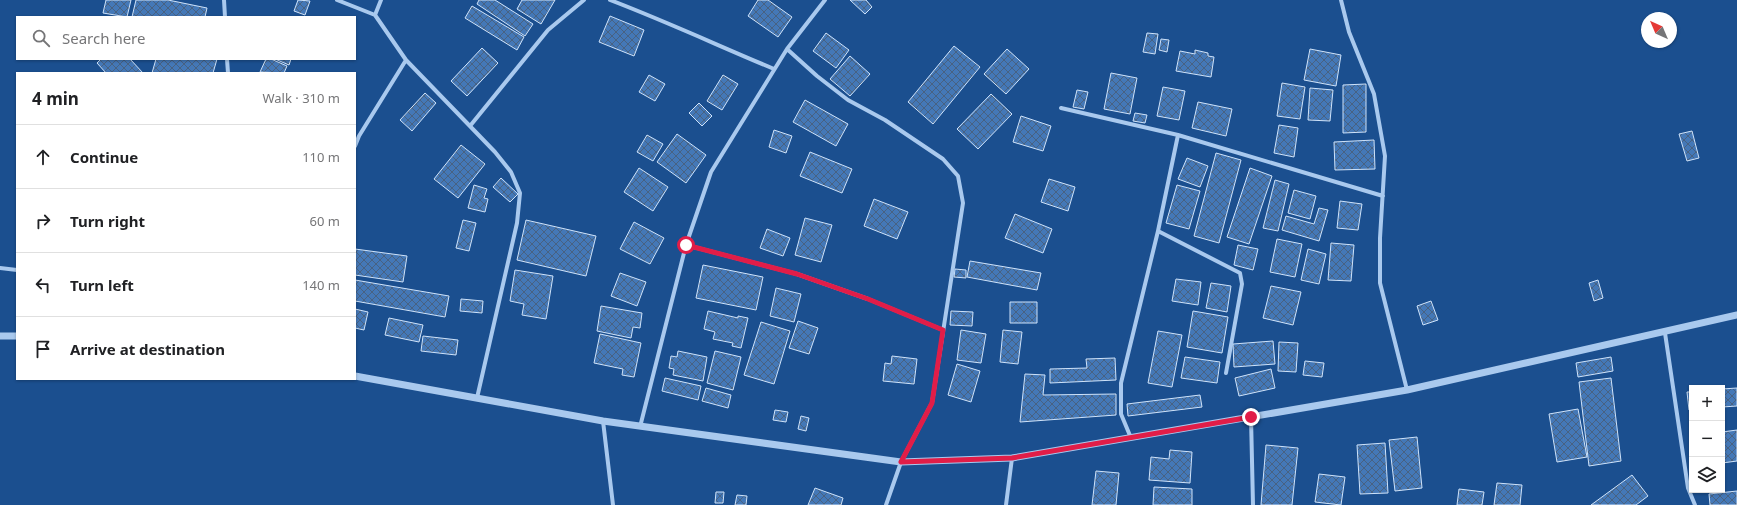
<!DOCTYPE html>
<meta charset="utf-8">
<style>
body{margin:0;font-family:"Noto Sans",sans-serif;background:#f2f2f2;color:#202124}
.controls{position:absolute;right:12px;bottom:12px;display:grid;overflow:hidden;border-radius:0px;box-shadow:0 1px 3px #0004}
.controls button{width:36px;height:36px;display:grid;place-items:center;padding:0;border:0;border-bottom:1px solid #e0e0e0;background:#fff;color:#202124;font:20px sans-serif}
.compass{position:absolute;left:1641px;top:12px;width:36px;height:36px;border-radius:50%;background:#fff;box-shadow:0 1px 3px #0004;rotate:316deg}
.stop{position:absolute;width:12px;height:12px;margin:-9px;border:3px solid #e11d48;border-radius:50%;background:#fff}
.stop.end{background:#e11d48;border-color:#fff;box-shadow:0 1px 4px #0008}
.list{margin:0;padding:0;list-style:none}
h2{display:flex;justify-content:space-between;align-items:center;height:52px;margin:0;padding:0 16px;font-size:17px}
h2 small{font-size:13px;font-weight:400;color:#757577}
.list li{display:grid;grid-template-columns:26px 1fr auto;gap:12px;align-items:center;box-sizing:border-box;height:64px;padding:0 16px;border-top:1px solid #e0e0e0}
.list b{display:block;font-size:15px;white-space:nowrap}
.list em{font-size:13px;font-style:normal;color:#757577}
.icon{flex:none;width:22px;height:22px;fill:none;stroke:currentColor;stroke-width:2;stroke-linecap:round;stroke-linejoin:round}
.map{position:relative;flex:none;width:1737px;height:505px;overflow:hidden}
.search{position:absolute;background:#fff;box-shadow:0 1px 3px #0004;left:16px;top:16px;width:340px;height:44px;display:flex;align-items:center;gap:10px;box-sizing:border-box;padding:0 14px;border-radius:0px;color:#757577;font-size:15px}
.panel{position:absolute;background:#fff;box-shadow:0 1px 3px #0004;left:16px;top:72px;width:340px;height:308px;border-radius:0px}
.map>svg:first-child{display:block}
.building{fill:url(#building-cross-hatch);stroke:#cfe3fa}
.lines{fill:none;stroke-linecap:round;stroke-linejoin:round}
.minor{stroke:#a9c9ee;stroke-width:4}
.tertiary{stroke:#a9c9ee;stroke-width:7}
.route{stroke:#e11d48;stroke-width:5}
</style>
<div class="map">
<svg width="1737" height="505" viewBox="0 0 1737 505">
<defs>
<pattern id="building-cross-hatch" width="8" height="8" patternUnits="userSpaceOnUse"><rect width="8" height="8" fill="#4478b7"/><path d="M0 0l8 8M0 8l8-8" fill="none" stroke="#486282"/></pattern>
</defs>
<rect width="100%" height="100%" fill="#1b4f8f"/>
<path class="building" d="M 106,0 L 131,0 L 127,17 L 103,13 Z
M 136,0 L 168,0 L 207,8 L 205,17 L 132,17 Z
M 298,0 L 310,1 L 305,15 L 294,11 Z
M 479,0 L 495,0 L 533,24 L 525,36 L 477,4 Z
M 522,0 L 555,0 L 541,24 L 517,9 Z
M 758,0 L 768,0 L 792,17 L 778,37 L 748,16 Z
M 850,0 L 866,0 L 872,7 L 865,14 Z
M 472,6 L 524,37 L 517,50 L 465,18 Z
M 610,16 L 644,30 L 634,56 L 599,42 Z
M 826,33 L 849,50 L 836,68 L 813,51 Z
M 1147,33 L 1158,34 L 1155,54 L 1143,52 Z
M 1161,39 L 1169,40 L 1167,52 L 1159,50 Z
M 954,46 L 980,67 L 933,124 L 908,102 Z
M 482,48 L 498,63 L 467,96 L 451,81 Z
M 1007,49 L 1029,69 L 1006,94 L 984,74 Z
M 1310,49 L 1341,55 L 1336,86 L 1304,80 Z
M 1195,50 L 1208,53 L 1208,56 L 1214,57 L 1211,77 L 1176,71 L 1180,51 L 1195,54 Z
M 850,56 L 870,74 L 850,96 L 830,79 Z
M 101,59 L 130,59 L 143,73 L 106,73 L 97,63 Z
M 156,59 L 217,59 L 213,73 L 152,73 Z
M 266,59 L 271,59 L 287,66 L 284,73 L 260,72 Z
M 275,59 L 291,59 L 289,65 Z
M 1111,73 L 1137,78 L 1130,114 L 1104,109 Z
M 649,75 L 665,84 L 655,101 L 639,92 Z
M 723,75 L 738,84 L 722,110 L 707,101 Z
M 1282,83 L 1305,87 L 1300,119 L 1277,116 Z
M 1366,84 L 1366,132 L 1343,133 L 1343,85 Z
M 1163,87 L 1185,91 L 1179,120 L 1157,116 Z
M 1310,88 L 1333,90 L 1330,121 L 1308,120 Z
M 1077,90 L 1088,92 L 1084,109 L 1073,107 Z
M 425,93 L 436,103 L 412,131 L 400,120 Z
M 991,94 L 1012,114 L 978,149 L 957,129 Z
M 805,100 L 848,124 L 836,146 L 793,122 Z
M 1198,102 L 1232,109 L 1226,136 L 1192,128 Z
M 699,103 L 712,116 L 702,126 L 689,113 Z
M 1135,113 L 1147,115 L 1145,123 L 1133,121 Z
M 1021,116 L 1051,126 L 1043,151 L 1013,142 Z
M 1279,125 L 1298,128 L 1294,157 L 1274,153 Z
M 774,130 L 792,136 L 786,153 L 769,147 Z
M 1692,131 L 1699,158 L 1687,161 L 1679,134 Z
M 677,134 L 706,155 L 686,183 L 657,162 Z
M 647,135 L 663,144 L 653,161 L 637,152 Z
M 1374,140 L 1375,169 L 1335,170 L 1334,142 Z
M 461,145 L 485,164 L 458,198 L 434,179 Z
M 810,152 L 852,169 L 842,193 L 800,176 Z
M 1216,153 L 1241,160 L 1219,243 L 1194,236 Z
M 1187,158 L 1208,166 L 1200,187 L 1178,179 Z
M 639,168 L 668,187 L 653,211 L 624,192 Z
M 1250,168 L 1272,176 L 1249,244 L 1227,237 Z
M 501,178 L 518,194 L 510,202 L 493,187 Z
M 1049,179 L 1075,187 L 1068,211 L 1041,202 Z
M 1275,180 L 1289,184 L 1278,231 L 1263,228 Z
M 474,185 L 487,189 L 484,198 L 488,199 L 485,212 L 468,208 Z
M 1177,185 L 1200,191 L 1189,229 L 1166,223 Z
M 1294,190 L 1316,196 L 1310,219 L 1288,213 Z
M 874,199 L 908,212 L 897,239 L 864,226 Z
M 1340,201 L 1362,204 L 1358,230 L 1337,228 Z
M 1319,208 L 1328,210 L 1319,241 L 1282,230 L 1286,216 L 1314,224 Z
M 1015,214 L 1052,229 L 1043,253 L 1005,238 Z
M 805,218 L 832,225 L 821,262 L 795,255 Z
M 463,220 L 476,223 L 469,251 L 456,248 Z
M 526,220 L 596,236 L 586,276 L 517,260 Z
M 634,222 L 664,238 L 650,264 L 620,249 Z
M 767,229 L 790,238 L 783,256 L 760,248 Z
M 1277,239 L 1302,244 L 1295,277 L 1270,272 Z
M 1331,243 L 1354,245 L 1351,281 L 1328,280 Z
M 1238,245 L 1258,249 L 1253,270 L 1234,265 Z
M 355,249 L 407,256 L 403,282 L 355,275 Z
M 1308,249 L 1326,254 L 1319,284 L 1301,280 Z
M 970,261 L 1041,273 L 1037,290 L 967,277 Z
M 703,265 L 763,277 L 756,310 L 696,298 Z
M 955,269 L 966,270 L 966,278 L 954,277 Z
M 515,270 L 553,276 L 546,319 L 522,315 L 524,304 L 510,301 Z
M 620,273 L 646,282 L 637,306 L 611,296 Z
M 1176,279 L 1201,282 L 1198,305 L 1172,301 Z
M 355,280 L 449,296 L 445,317 L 355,301 Z
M 1598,280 L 1603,298 L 1594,301 L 1589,283 Z
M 1211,283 L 1231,286 L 1227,312 L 1206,308 Z
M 1271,286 L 1301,292 L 1293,325 L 1263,318 Z
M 776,288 L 801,294 L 794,322 L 770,316 Z
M 461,299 L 483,301 L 482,313 L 460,311 Z
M 1431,301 L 1438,320 L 1423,325 L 1417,306 Z
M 1010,302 L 1037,302 L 1037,323 L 1010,323 Z
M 601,306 L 642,313 L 640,328 L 633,327 L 631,338 L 597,331 Z
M 355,309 L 368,312 L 364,330 L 355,328 Z
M 708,311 L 738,318 L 738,316 L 748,318 L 741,348 L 732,346 L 733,343 L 713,339 L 715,332 L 704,329 Z
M 951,311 L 973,312 L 972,326 L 950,325 Z
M 1193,311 L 1228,317 L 1222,353 L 1187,347 Z
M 389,318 L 423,325 L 419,342 L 385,335 Z
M 798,321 L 818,328 L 809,354 L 789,348 Z
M 761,322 L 790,331 L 774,384 L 744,375 Z
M 961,330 L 986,334 L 981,363 L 957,360 Z
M 1003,330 L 1022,332 L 1018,364 L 1000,362 Z
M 1158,331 L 1182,335 L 1172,387 L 1148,383 Z
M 600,334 L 641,343 L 634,377 L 622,375 L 623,369 L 594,363 Z
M 423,336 L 458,340 L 456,355 L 421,351 Z
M 1273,341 L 1275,364 L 1234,367 L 1233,344 Z
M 1279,342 L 1298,343 L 1296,372 L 1278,371 Z
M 678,351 L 707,357 L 703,381 L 673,375 L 674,369 L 669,368 L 671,356 L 677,357 Z
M 715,351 L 741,357 L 733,390 L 707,383 Z
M 892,356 L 917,359 L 914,384 L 883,381 L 885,363 L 891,364 Z
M 1185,357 L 1220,362 L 1217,383 L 1181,378 Z
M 1611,357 L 1613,371 L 1578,377 L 1576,363 Z
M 1115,358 L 1116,380 L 1050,383 L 1050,369 L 1087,368 L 1086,359 Z
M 1305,361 L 1324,363 L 1322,377 L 1303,375 Z
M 957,364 L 980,371 L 971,402 L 948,395 Z
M 1271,369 L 1275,388 L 1239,396 L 1235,378 Z
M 1025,374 L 1045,375 L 1043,395 L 1116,394 L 1116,415 L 1020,422 Z
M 665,378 L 701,386 L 698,400 L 662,391 Z
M 1611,378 L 1621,461 L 1589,466 L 1579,382 Z
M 706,388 L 731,395 L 728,408 L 702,401 Z
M 1737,388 L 1737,406 L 1722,407 L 1722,389 Z
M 1687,392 L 1692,392 L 1692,410 L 1689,410 Z
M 1200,395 L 1202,407 L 1128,416 L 1127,404 Z
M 1578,409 L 1587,457 L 1557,462 L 1549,414 Z
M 775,410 L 788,412 L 786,422 L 773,420 Z
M 801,416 L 809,418 L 806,431 L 798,429 Z
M 1737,430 L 1737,461 L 1722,463 L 1722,432 Z
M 1417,437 L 1422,488 L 1395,491 L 1389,440 Z
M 1385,443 L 1388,493 L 1360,494 L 1357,445 Z
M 1266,445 L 1298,448 L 1292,505 L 1261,505 Z
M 1170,450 L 1192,452 L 1190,483 L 1149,480 L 1151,457 L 1169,459 Z
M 1096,471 L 1119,473 L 1116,505 L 1092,505 Z
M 1319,474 L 1345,477 L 1341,505 L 1315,502 Z
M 1632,475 L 1648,496 L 1636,505 L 1591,505 Z
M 1497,483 L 1522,485 L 1520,505 L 1494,505 Z
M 1154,487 L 1192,489 L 1192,505 L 1153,505 Z
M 815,488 L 843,498 L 841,505 L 808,505 Z
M 1459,489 L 1484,492 L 1482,505 L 1457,505 Z
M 1737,491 L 1737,505 L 1710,505 L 1709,494 Z
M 716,492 L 724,492 L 723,503 L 715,503 Z
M 737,495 L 747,496 L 746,505 L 735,505 Z"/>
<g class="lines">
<path class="minor" d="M 224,0 L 225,17
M 337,0 L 375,15 L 406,60 L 359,136 L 355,146
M 610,0 C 665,21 719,46 774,69
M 1341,0 L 1349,32 L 1374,94 L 1385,156 L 1380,238 L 1380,283 L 1407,390
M 375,15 L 381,0
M 787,49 L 817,76 L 848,100 L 885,120 L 943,159 L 958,176 L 963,203 L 932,403 L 901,462 L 886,505
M 227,59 L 228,73
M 406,60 L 495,152 L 511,172 L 520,193 L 517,223 L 477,398
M 1061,108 L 1178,135 L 1383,196
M 470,126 L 548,30 L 584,0
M 1158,231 L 1240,273 L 1242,284 L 1226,373
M 686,245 L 797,274 L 868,299 L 943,330
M 0,268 L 17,270
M 1665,333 L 1688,488 L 1695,505
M 1251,417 L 1253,505
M 603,421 L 613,505
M 640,427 L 686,245 L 711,172 L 787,49 L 825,0
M 1131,438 L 1121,414 L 1121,383 L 1158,231 L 1178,135
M 1006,505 L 1012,458"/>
<path class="tertiary" d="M 0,336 L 17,336
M 355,376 L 603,421 L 901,462 L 1012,458 L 1407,390 L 1737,315"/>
</g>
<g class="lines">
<path class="route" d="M 686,245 L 797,274 L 868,299 L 943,330 L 932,403 L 901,462 L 1012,458 L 1251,417"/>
</g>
</svg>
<div class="controls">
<button>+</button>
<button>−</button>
<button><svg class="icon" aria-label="layers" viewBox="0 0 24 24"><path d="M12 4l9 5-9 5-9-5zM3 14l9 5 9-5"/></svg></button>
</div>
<svg class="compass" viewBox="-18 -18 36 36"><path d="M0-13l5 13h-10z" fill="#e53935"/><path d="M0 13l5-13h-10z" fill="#757577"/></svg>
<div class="stop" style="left:686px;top:245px"></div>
<div class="stop end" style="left:1251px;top:417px"></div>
<div class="search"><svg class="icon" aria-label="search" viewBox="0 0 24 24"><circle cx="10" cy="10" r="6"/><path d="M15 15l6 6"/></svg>Search here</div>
<section class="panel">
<h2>4 min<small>Walk · 310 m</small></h2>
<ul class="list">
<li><svg class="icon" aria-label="ahead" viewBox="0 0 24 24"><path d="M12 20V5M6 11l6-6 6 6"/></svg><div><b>Continue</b></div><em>110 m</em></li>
<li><svg class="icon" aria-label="right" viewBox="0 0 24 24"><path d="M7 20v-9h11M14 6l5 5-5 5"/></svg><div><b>Turn right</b></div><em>60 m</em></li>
<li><svg class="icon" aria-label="left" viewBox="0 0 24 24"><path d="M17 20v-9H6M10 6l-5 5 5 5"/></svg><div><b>Turn left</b></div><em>140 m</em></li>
<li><svg class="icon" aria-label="arrive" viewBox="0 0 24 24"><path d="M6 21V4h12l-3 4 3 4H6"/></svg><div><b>Arrive at destination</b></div></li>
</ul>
</section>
</div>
